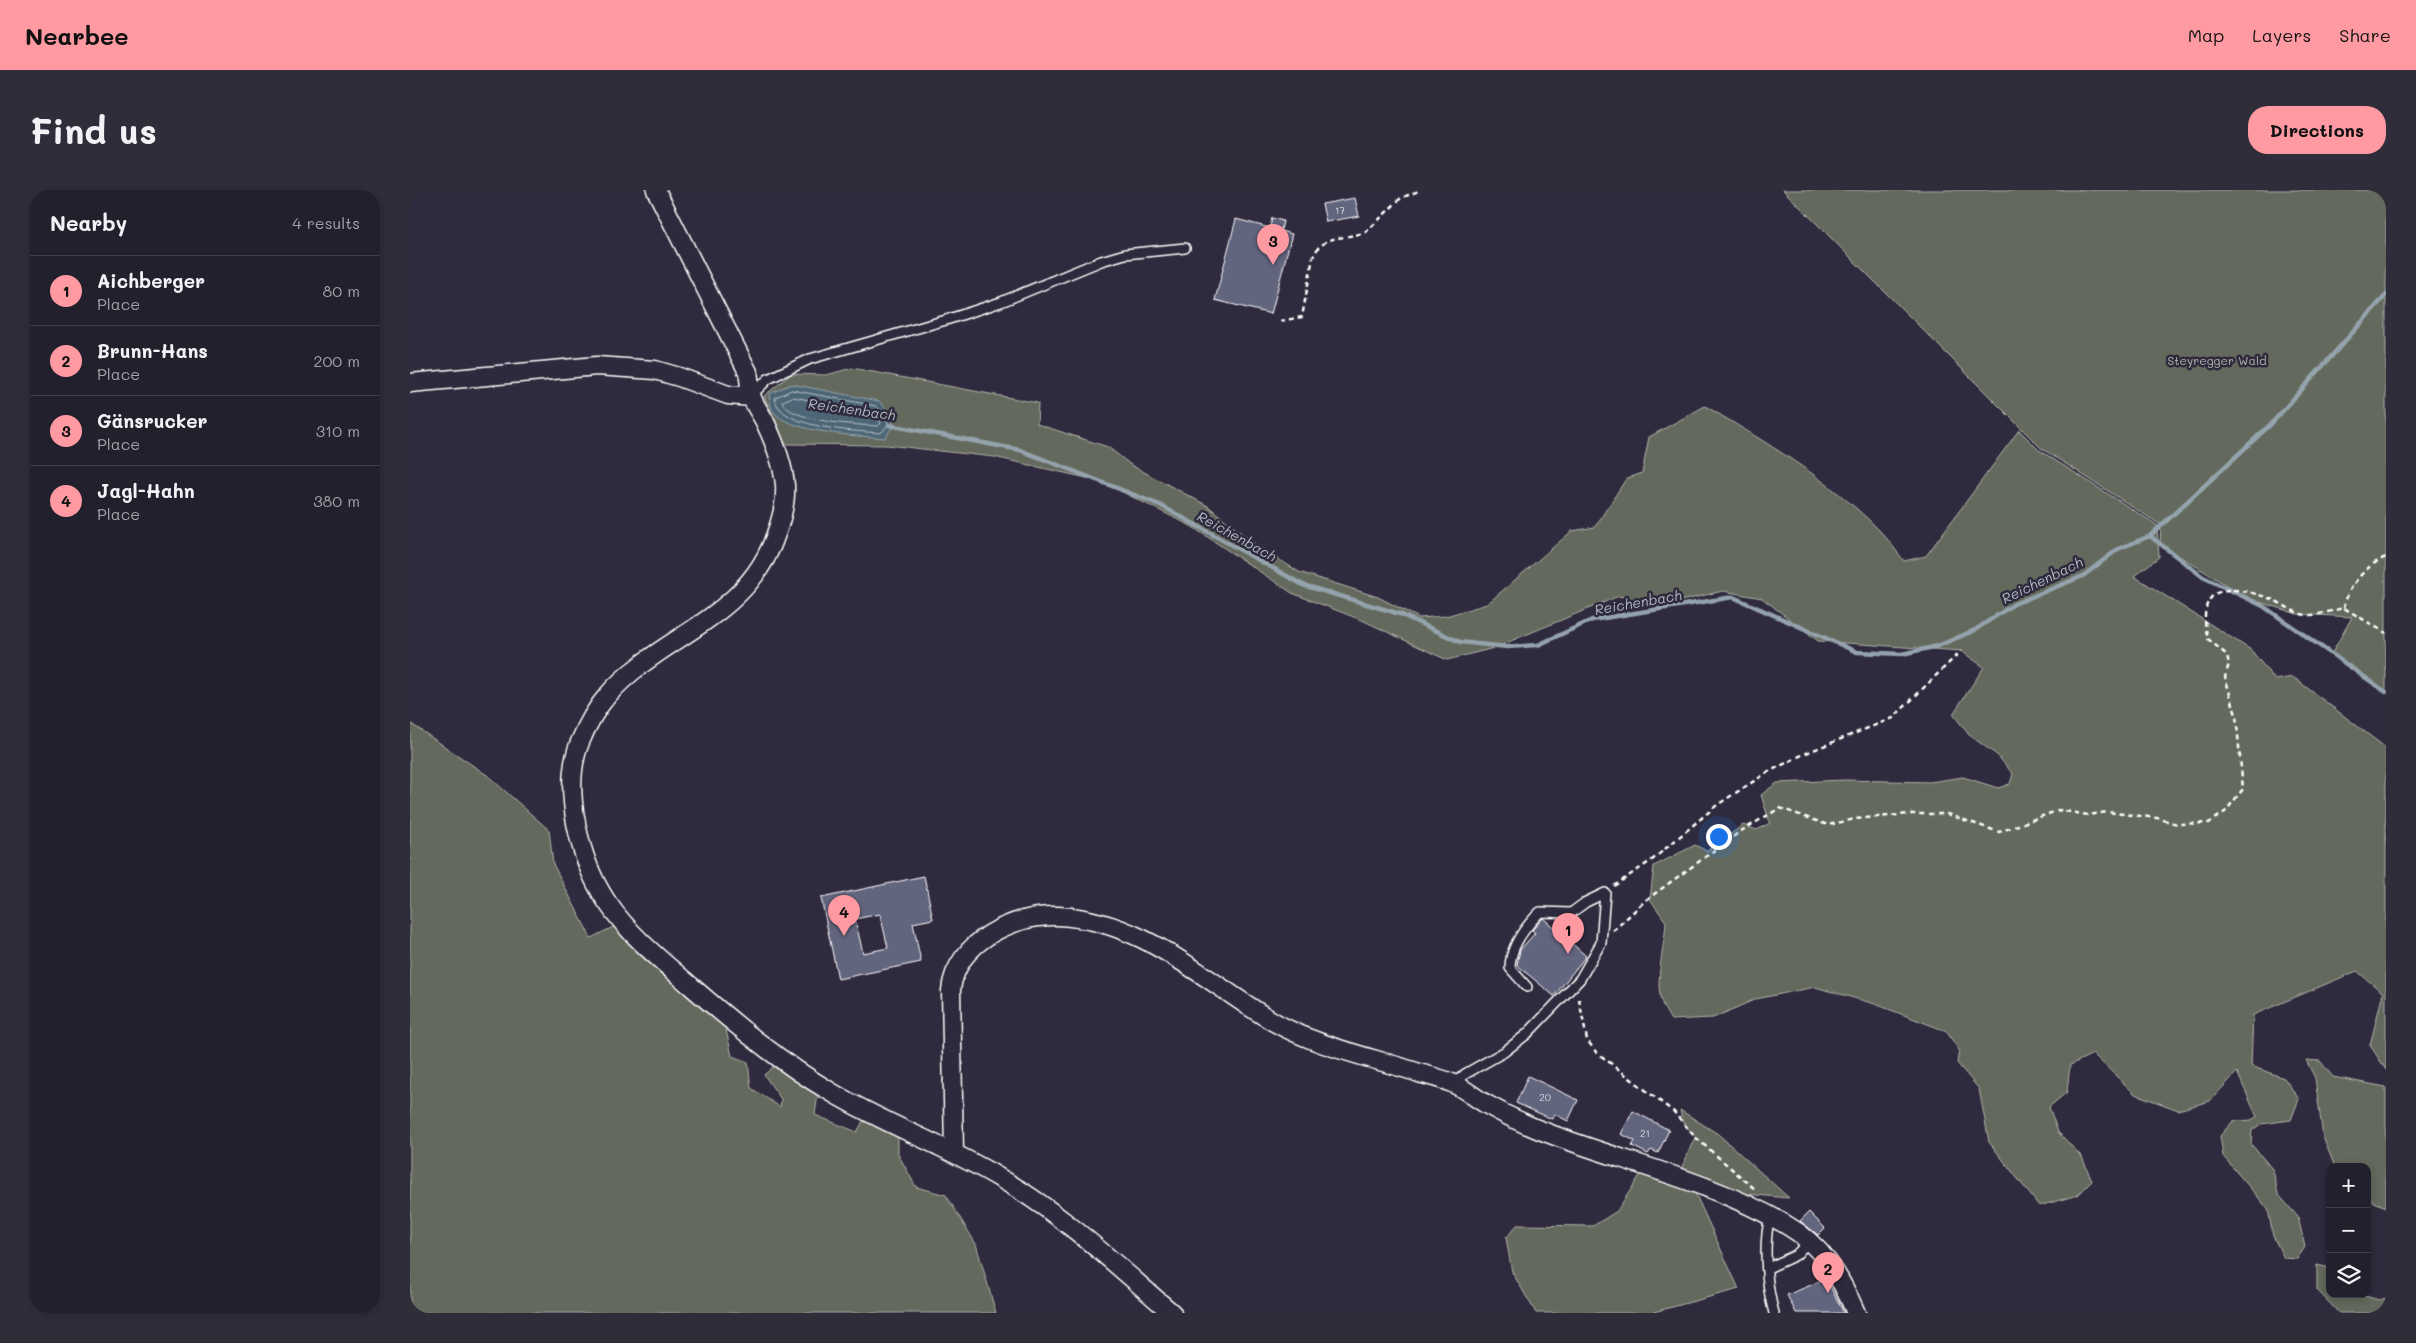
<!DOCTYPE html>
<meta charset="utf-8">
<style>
body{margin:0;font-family:Mali,sans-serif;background:#2f2d3a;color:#f1f3f6}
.controls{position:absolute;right:15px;bottom:15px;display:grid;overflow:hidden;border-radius:10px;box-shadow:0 2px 8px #0003}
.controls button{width:45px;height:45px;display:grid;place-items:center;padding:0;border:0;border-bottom:1px solid #403e4a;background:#23202e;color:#f1f3f6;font:25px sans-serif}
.you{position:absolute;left:1308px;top:646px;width:18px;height:18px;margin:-12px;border:4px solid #fff;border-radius:50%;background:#1a73e8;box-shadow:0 0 0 8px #1a73e833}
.badge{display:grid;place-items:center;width:32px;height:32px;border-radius:50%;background:#ff9aa2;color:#111;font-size:16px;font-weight:700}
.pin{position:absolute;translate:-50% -41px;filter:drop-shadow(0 1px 2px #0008)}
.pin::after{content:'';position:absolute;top:26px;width:18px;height:15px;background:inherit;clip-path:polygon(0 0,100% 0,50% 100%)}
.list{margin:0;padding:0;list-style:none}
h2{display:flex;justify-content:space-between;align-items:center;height:65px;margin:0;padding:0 20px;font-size:21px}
h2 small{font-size:16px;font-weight:400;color:#a3a3aa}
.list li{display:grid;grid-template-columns:32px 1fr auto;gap:15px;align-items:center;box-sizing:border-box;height:70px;padding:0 20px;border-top:1px solid #403e4a}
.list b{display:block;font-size:19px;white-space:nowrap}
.list p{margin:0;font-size:16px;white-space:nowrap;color:#a3a3aa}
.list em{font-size:16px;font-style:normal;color:#a3a3aa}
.icon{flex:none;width:28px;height:28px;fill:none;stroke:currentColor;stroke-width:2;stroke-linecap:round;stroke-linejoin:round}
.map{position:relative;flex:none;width:1976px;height:1123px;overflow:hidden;border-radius:20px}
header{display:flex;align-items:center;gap:30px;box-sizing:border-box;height:70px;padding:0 25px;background:#ff9aa2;color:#111}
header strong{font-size:24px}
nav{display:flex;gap:28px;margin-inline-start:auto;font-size:18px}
.intro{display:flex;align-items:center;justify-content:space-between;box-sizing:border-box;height:120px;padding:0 30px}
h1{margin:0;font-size:35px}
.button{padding:12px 22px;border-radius:20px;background:#ff9aa2;color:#111;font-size:18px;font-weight:700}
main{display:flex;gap:30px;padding:0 30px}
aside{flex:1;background:#23202e;border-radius:20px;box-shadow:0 2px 8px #0003}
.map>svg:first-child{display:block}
.green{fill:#64695b;stroke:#b2b4ad}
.water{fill:#4d6676;stroke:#94a3ad}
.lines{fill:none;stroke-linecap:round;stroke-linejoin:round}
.shore{stroke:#b8c2c8;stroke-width:1}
.stream{stroke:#94a3ad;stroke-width:4.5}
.building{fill:#62657e;stroke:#fff;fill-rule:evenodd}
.lane-casing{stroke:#fff;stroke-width:12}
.street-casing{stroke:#fff;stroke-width:21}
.path{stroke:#fff;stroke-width:2.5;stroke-dasharray:5 4;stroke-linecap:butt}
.lane{stroke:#2f2a3d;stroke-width:9}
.street{stroke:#2f2a3d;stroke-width:18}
.labels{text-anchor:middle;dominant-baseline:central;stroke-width:5;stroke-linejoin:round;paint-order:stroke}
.number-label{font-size:10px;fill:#d8d8df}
.park-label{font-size:12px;fill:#b2b4ad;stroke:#2f2a3d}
.water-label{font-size:14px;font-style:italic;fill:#afbac1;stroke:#2f2a3d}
</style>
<header>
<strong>Nearbee</strong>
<nav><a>Map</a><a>Layers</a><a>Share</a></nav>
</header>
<div class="intro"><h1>Find us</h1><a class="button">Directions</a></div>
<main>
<aside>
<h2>Nearby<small>4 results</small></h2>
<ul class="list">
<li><span class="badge">1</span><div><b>Aichberger</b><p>Place</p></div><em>80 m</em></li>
<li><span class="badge">2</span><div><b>Brunn-Hans</b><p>Place</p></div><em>200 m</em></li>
<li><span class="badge">3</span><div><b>Gänsrucker</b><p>Place</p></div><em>310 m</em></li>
<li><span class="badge">4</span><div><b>Jagl-Hahn</b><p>Place</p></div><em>380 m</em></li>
</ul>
</aside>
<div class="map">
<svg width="1976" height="1123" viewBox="0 0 1976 1123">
<rect width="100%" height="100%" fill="#2f2a3d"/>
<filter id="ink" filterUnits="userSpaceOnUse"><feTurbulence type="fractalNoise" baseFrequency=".02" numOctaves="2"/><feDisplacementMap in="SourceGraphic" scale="10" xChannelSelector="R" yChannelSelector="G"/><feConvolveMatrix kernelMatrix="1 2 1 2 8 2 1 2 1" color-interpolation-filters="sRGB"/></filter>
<g filter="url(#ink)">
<path class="green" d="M 1373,0 L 1976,0 L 1976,501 L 1921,465 L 1942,427 L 1887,424 L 1837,408 L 1750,354 L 1751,335 L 1631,258 Z
M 442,178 L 628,213 L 627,234 L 698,257 L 721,275 L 798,316 L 846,355 L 889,382 L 968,407 L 1009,428 L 1036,426 L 1077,414 L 1162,341 L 1185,337 L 1216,289 L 1232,283 L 1239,247 L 1295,216 C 1353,250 1423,292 1470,341 C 1479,350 1486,361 1494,371 L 1516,366 L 1609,240 L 1629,260 L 1747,335 L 1749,367 L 1724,386 L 1841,460 L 1865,490 L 1883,487 L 1976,558 L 1976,880 L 1960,855 L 1973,803 L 1947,781 L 1843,825 L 1841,876 L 1874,888 L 1889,909 L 1881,930 L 1851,934 L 1842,940 L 1841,954 L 1863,980 L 1868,1004 L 1888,1027 L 1895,1057 L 1887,1069 L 1874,1068 L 1863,1046 L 1858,1019 L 1813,966 L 1810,946 L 1822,932 L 1841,930 L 1847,927 L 1827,882 L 1800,911 L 1768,920 L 1725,904 L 1683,864 L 1660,875 L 1657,902 L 1639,917 L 1648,942 L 1672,967 L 1682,991 L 1668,1005 L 1629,1016 L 1579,952 L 1569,899 L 1547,873 L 1549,860 L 1536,841 L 1465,814 L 1405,797 L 1346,809 L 1303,828 L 1261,830 C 1258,825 1254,819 1252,813 C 1244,793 1255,754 1256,732 L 1240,709 L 1244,676 L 1285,655 L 1297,661 L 1333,635 L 1347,640 L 1360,633 L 1351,605 L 1367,593 L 1435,590 L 1520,592 L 1553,587 L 1588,598 L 1600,594 L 1603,584 L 1587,565 L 1559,545 L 1543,524 L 1574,477 L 1551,461 L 1408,451 L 1352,408 L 1313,401 L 1253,415 L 1209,406 L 1084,458 L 1037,470 L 954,431 L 882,403 L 781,336 L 690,291 L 584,267 L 477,255 L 375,254 L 354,206 L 381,184 L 416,185 Z
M 0,533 L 77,585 L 139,640 L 143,674 L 181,748 L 207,735 L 315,835 L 322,866 L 338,872 L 341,898 L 370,917 L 371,909 L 354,885 L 365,875 L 408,903 L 405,925 L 447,942 L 456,926 L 488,942 L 488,964 L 506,997 L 536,1005 L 566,1054 L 586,1123 L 0,1123 Z
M 1896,870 L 1910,871 L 1923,887 L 1976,897 L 1976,1017 L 1957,1009 L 1957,977 L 1925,977 L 1913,947 L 1905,888 Z
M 1270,920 L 1308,944 L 1379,1008 L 1335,1004 L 1283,988 L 1281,994 L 1329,1099 L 1240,1123 L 1126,1123 L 1102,1082 L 1096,1048 L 1107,1035 L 1183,1036 L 1207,1021 L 1232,982 L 1254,986 L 1267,997 L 1280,991 L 1272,977 L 1285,947 L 1272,930 Z
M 1907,1075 L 1920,1078 L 1920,1104 L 1948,1104 L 1969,1110 L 1976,1108 L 1976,1123 L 1929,1123 L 1907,1100 Z"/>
<path class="water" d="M 381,194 L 469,211 L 482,225 L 483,236 L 475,248 C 449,246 377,243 362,220 C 360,216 360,209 359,204 Z"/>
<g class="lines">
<path class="shore" d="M 382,200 L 466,216 L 477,227 L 478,235 L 471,243 C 447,241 368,239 365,208 Z
M 383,207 L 463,222 L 471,233 L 468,236 C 447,235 381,232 372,212 Z"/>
<path class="stream" d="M 479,235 L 610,260 L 750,315 L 893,395 L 990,424 L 1050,452 L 1097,457 L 1128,455 L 1182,430 L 1323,407 L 1447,462 L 1492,464 L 1528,456 L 1565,440 L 1604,414 L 1673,386 L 1708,359 L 1740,346 L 1861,234 L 1976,105
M 1740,346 L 1793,387 L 1853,416 L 1976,502"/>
</g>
<path class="building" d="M 945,8 L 949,26 L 916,32 L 912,14 Z
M 862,28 L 873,31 L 871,41 L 882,44 L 861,124 L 805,110 L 826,29 L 860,38 Z
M 514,686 L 523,729 L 503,733 L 511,772 L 428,789 L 411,708 ZM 470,724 L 478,758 L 453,763 L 445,729 Z
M 1133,728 L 1176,766 L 1144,806 L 1107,775 L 1110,760 L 1125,743 L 1122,740 Z
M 1118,886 L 1168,910 L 1158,931 L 1144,924 L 1142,929 L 1106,913 Z
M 1223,921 L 1259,940 L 1248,963 L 1241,960 L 1238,964 L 1222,956 L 1225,951 L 1211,944 Z
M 1399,1022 L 1415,1038 L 1408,1045 L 1390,1031 Z
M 1416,1089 L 1434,1123 L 1386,1123 L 1377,1105 Z"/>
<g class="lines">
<defs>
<path id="lane" d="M 341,206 L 358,189 L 400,169 L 536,130 L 591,112 L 691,71 L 715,64 L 775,58
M 1044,894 L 1055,884 L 1094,862 L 1117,844 L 1170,789 L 1191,753 L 1195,703 L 1176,712 L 1161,723 L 1130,722 C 1115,737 1100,757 1100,778 L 1117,797
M 1360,1026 C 1353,1054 1356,1095 1364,1123
M 1358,1078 L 1386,1065 L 1398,1052"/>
<path id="street" d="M 246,0 L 338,182 C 340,190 339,200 342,208 C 345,216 351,224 355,232 C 364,251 373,273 375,295 C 376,310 372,327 367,341 C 339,430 250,444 197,506 C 185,520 177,535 170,552 C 151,598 170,672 197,712 C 220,746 252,771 282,797 C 327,836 370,872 421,902 C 475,934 534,955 588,987 C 653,1024 706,1075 762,1123
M 0,193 L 187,176 L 245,180 L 269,187 L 318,205 L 341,207
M 544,962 L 541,800 C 546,752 604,724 648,726 C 734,730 794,791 864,832 C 908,857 961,867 1009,883 C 1020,886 1033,889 1044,894 C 1055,899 1065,908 1076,914 C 1097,926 1120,937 1143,945 C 1221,974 1302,992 1375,1034 C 1412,1055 1430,1086 1446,1123"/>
</defs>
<use href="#lane" class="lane-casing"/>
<use href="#street" class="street-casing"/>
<path class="path" d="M 870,131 L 892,127 L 903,67 L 908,58 L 918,50 L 955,43 L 991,8 L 1011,0
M 1934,418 C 1937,397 1956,375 1976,367
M 1204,696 L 1242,670 L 1307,615 L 1358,582 L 1396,563 L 1483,528 L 1551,461
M 1203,741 L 1236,710 L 1331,641 L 1370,618 L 1418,635 L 1445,629 L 1500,624 L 1537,624 L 1589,642 L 1649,620 L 1678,625 L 1697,622 L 1747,628 L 1767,634 L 1799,633 L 1815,622 L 1833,599 L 1826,525 L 1815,487 L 1819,474 L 1817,465 L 1798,449 C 1784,392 1821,394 1861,409 C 1872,413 1885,424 1896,425 C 1908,426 1923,420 1934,418 L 1976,443
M 1169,809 L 1177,850 L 1186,862 L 1264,922 L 1285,947 L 1346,1000"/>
<use href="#lane" class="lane"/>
<use href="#street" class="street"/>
</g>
</g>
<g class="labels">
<g class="number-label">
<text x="930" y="20">17</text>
<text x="1135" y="907">20</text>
<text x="1235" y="943">21</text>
</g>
<g class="park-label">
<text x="1807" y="170">Steyregger Wald</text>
</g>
<g class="water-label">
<text transform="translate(442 219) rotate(8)">Reichenbach</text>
<text transform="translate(827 346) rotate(29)">Reichenbach</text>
<text transform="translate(1632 390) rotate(-26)">Reichenbach</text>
<text transform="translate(1228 412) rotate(-10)">Reichenbach</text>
</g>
</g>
</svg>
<div class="controls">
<button>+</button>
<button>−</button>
<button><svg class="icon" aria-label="layers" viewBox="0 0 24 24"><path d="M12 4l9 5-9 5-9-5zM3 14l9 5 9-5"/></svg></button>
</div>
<div class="you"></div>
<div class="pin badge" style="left:1158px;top:764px">1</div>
<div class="pin badge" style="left:1418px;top:1103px">2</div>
<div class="pin badge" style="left:863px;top:75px">3</div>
<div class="pin badge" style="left:434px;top:746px">4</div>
</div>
</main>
